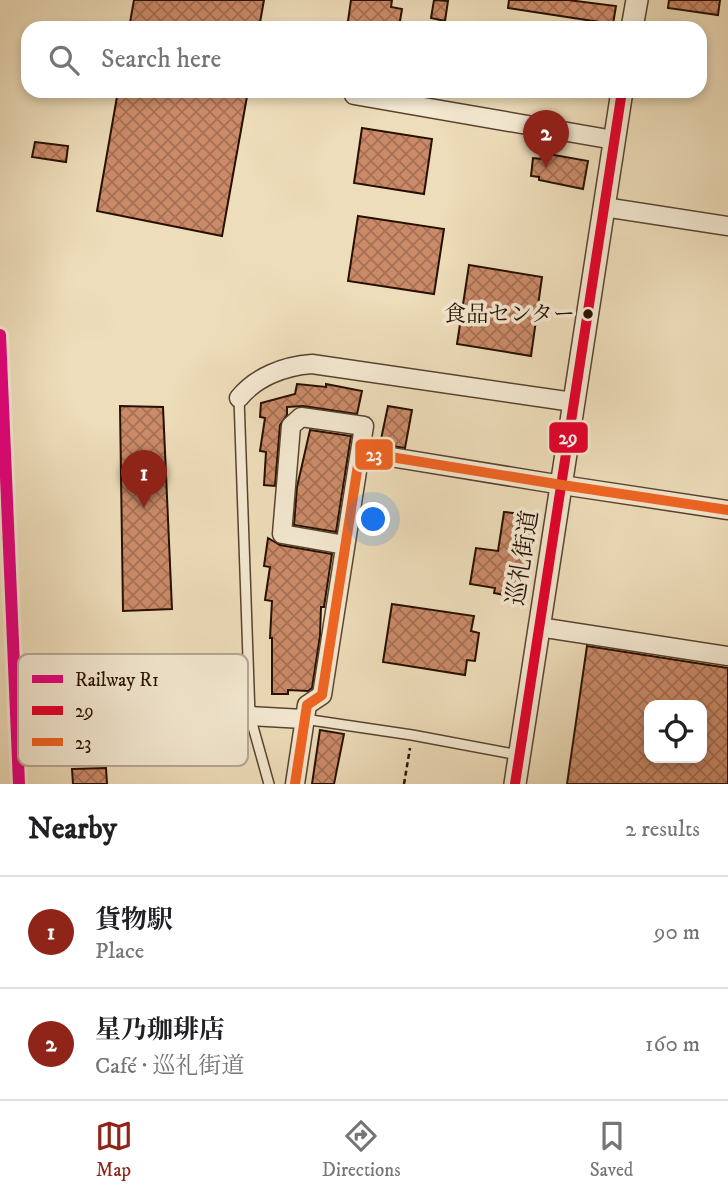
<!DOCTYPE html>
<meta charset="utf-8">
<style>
body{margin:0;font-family:"IM FELL DW Pica","Noto Serif JP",serif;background:#f2f2f2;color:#202124}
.controls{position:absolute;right:21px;bottom:21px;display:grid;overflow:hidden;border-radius:14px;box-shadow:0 4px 10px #0003}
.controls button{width:63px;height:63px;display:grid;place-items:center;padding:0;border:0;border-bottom:2px solid #e0e0e0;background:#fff;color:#202124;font:35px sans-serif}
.you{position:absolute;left:374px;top:520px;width:24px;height:24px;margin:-18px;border:5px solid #fff;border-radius:50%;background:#1a73e8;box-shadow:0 0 0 10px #1a73e833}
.badge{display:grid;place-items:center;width:46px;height:46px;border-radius:50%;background:#8f2418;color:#fff;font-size:23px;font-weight:700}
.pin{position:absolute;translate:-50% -58px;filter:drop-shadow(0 2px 4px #0008)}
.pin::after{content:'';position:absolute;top:37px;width:24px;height:21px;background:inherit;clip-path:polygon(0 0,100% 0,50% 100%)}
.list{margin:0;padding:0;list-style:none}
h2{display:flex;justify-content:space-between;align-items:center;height:91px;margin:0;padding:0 28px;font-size:30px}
h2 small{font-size:23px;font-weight:400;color:#757577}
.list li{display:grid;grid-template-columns:46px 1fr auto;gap:21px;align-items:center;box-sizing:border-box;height:112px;padding:0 28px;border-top:2px solid #e0e0e0}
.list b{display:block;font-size:26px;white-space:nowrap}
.list p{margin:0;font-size:23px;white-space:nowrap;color:#757577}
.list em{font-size:23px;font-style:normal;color:#757577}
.icon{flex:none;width:38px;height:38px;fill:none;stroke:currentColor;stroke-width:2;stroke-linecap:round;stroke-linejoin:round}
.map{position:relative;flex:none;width:728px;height:784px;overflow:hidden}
.search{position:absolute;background:#fff;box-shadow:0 4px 10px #0003;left:21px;right:21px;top:21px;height:77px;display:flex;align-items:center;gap:18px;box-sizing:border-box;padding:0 24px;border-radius:21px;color:#757577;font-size:26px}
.sheet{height:315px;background:#fff}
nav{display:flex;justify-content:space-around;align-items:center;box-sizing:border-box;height:98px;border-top:2px solid #e0e0e0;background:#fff;font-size:19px;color:#757577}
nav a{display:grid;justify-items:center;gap:4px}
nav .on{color:#8f2418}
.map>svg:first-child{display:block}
.building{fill:url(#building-cross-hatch);stroke:#271000;stroke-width:2;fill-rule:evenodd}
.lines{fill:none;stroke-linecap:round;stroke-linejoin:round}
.service-casing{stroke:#59432e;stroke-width:12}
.minor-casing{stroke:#59432e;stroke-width:21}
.tertiary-casing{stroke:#59432e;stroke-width:24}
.path{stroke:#271000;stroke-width:2.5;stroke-dasharray:5 3.5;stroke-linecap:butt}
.service{stroke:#f4e9d2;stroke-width:9}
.minor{stroke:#f4e9d2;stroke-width:18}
.tertiary{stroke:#f4e9d2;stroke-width:21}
.bus-1-casing{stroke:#f4e9d2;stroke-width:16}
.bus-2-casing{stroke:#f4e9d2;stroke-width:16}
.bus-1{stroke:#e4002b;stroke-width:10}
.bus-2{stroke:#f26522;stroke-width:10}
.rail-1-casing{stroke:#f4e9d2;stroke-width:18}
.rail-1{stroke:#e5007d;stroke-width:12}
.bus-dot{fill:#271000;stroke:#f4e9d2;stroke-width:2.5}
.labels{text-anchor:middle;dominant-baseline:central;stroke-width:7;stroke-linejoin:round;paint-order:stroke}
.bus-label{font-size:22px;fill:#271000;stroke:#f4e9d2;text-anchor:end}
.street-label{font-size:24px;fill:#271000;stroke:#f4e9d2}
.key{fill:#f4e9d2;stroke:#b6a893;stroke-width:2}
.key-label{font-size:19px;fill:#271000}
.line-badge{stroke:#f4e9d2;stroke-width:2.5}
.badge-label{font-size:19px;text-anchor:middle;font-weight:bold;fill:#fff}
</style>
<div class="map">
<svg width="728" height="784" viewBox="0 0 728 784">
<defs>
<pattern id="building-cross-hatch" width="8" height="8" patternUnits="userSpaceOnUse" patternTransform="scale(1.75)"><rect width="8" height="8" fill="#cb8b69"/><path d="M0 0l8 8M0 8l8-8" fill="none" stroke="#a57054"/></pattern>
</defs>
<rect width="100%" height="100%" fill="#eeddba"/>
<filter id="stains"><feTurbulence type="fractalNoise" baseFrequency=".00286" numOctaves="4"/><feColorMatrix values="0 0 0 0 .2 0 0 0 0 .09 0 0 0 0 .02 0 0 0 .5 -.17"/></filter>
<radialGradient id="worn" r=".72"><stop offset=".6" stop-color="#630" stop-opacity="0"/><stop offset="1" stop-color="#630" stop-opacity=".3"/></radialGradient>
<path class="building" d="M 134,0 L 264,0 L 259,28 L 129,28 Z
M 351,0 L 392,0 L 391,7 L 402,9 L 399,27 L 366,22 L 365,28 L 347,28 Z
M 434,0 L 448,1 L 445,21 L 431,18 Z
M 509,0 L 568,0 L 616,6 L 613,24 L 508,8 Z
M 669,0 L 720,0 L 718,15 L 668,8 Z
M 118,91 L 248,91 L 222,236 L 97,211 Z
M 362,128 L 432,139 L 424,194 L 354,183 Z
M 35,142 L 68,146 L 66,162 L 32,157 Z
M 543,153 L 588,161 L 583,189 L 539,180 L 539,177 L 531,176 L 533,158 L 542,159 Z
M 358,216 L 444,229 L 434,294 L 348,281 Z
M 469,265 L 542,277 L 531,356 L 457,344 Z
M 297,384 L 326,387 L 326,384 L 362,391 L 357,414 L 303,406 L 287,407 L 287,415 L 280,425 L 275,486 L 264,485 L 266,452 L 260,451 L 265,418 L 260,417 L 261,403 L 295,394 Z
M 120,406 L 163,407 L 172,609 L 123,611 Z
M 388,406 L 412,410 L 405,448 L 380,444 Z
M 310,430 L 351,436 L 336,532 L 294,525 L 297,487 Z
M 504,512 L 534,515 L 523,592 L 510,590 L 509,596 L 494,593 L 495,588 L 470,584 L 476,548 L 498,551 Z
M 268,538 L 280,545 L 332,554 L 324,607 L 321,607 L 320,636 L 312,688 L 308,691 L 288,690 L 288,694 L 272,694 L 272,638 L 270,638 L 272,601 L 265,600 L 270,567 L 264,566 Z
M 392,604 L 474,616 L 471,631 L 479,633 L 475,661 L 467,660 L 465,675 L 383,662 Z
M 587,646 L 728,668 L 728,784 L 567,784 ZM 649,705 L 702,705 L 702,758 L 649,758 Z
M 320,730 L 344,734 L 334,784 L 312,784 Z
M 106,768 L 107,784 L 73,784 L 72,769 Z"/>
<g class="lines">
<defs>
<path id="service" d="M 239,398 L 250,716 L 269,784
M 304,719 L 412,735 L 519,755"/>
<path id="minor" d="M 354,95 L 614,140
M 604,207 L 728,226
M 239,398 C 256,377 284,366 312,364 L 573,402
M 345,545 L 282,534 L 291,426 L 301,417 L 364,426 L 360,452
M 539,627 L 728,656
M 250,716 L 303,719
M 295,784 L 307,705 L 322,695 L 360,452 L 562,485 L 728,510"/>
<path id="tertiary" d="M 632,28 L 637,0
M 515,784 L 622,91"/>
</defs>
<use href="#service" class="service-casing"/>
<use href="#minor" class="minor-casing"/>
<use href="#tertiary" class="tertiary-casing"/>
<path class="path" d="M 404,784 L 410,748"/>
<use href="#service" class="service"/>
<use href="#minor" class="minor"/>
<use href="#tertiary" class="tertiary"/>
<defs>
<path id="bus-1" d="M 515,784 L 622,91"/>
<path id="bus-2" d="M 295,784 L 307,705 L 322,695 L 360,452 L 562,485 L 728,510"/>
</defs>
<use href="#bus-1" class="bus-1-casing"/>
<use href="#bus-2" class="bus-2-casing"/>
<use href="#bus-1" class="bus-1"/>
<use href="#bus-2" class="bus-2"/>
<defs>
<path id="rail-1" d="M 0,335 L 19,784"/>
</defs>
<use href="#rail-1" class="rail-1-casing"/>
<use href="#rail-1" class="rail-1"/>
</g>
<circle class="bus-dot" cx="588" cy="314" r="6"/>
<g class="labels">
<g class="bus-label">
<text x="575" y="314">食品センター</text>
</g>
<g class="street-label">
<text transform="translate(523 558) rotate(-81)">巡礼街道</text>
</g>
</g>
<rect x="18" y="654" width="230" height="112" rx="10" class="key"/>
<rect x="32" y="675" width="31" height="8" fill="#e5007d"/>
<rect x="32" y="706" width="31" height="9" fill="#e4002b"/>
<rect x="32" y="738" width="31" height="8" fill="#f26522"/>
<g class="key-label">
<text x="75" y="686">Railway R1</text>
<text x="75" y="717">29</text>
<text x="75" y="749">23</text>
</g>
<g class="line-badge">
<rect x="548" y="421" width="41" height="33" rx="7" fill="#e4002b"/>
<rect x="354" y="438" width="40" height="33" rx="7" fill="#f26522"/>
</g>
<g class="badge-label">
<text x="568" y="444">29</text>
<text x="374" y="461">23</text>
</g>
<rect width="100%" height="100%" filter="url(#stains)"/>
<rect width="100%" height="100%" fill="url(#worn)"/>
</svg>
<div class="controls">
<button><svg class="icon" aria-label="locate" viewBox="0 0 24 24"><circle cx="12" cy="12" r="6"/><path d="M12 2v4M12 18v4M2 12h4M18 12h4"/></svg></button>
</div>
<div class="you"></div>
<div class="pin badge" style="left:144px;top:508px">1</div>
<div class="pin badge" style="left:546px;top:168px">2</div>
<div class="search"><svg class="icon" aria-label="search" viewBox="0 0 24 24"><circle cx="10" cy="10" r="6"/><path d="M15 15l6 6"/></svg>Search here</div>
</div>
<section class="sheet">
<h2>Nearby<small>2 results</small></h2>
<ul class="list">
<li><span class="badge">1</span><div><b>貨物駅</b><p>Place</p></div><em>90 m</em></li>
<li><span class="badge">2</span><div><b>星乃珈琲店</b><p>Café · 巡礼街道</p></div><em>160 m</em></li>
</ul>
</section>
<nav>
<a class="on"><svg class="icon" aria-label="map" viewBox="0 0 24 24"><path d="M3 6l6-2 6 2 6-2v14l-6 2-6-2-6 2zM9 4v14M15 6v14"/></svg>Map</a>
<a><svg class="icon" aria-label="directions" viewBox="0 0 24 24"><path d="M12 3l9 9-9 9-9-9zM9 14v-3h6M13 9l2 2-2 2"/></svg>Directions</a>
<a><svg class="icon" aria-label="saved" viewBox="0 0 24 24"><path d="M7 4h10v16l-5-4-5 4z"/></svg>Saved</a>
</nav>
